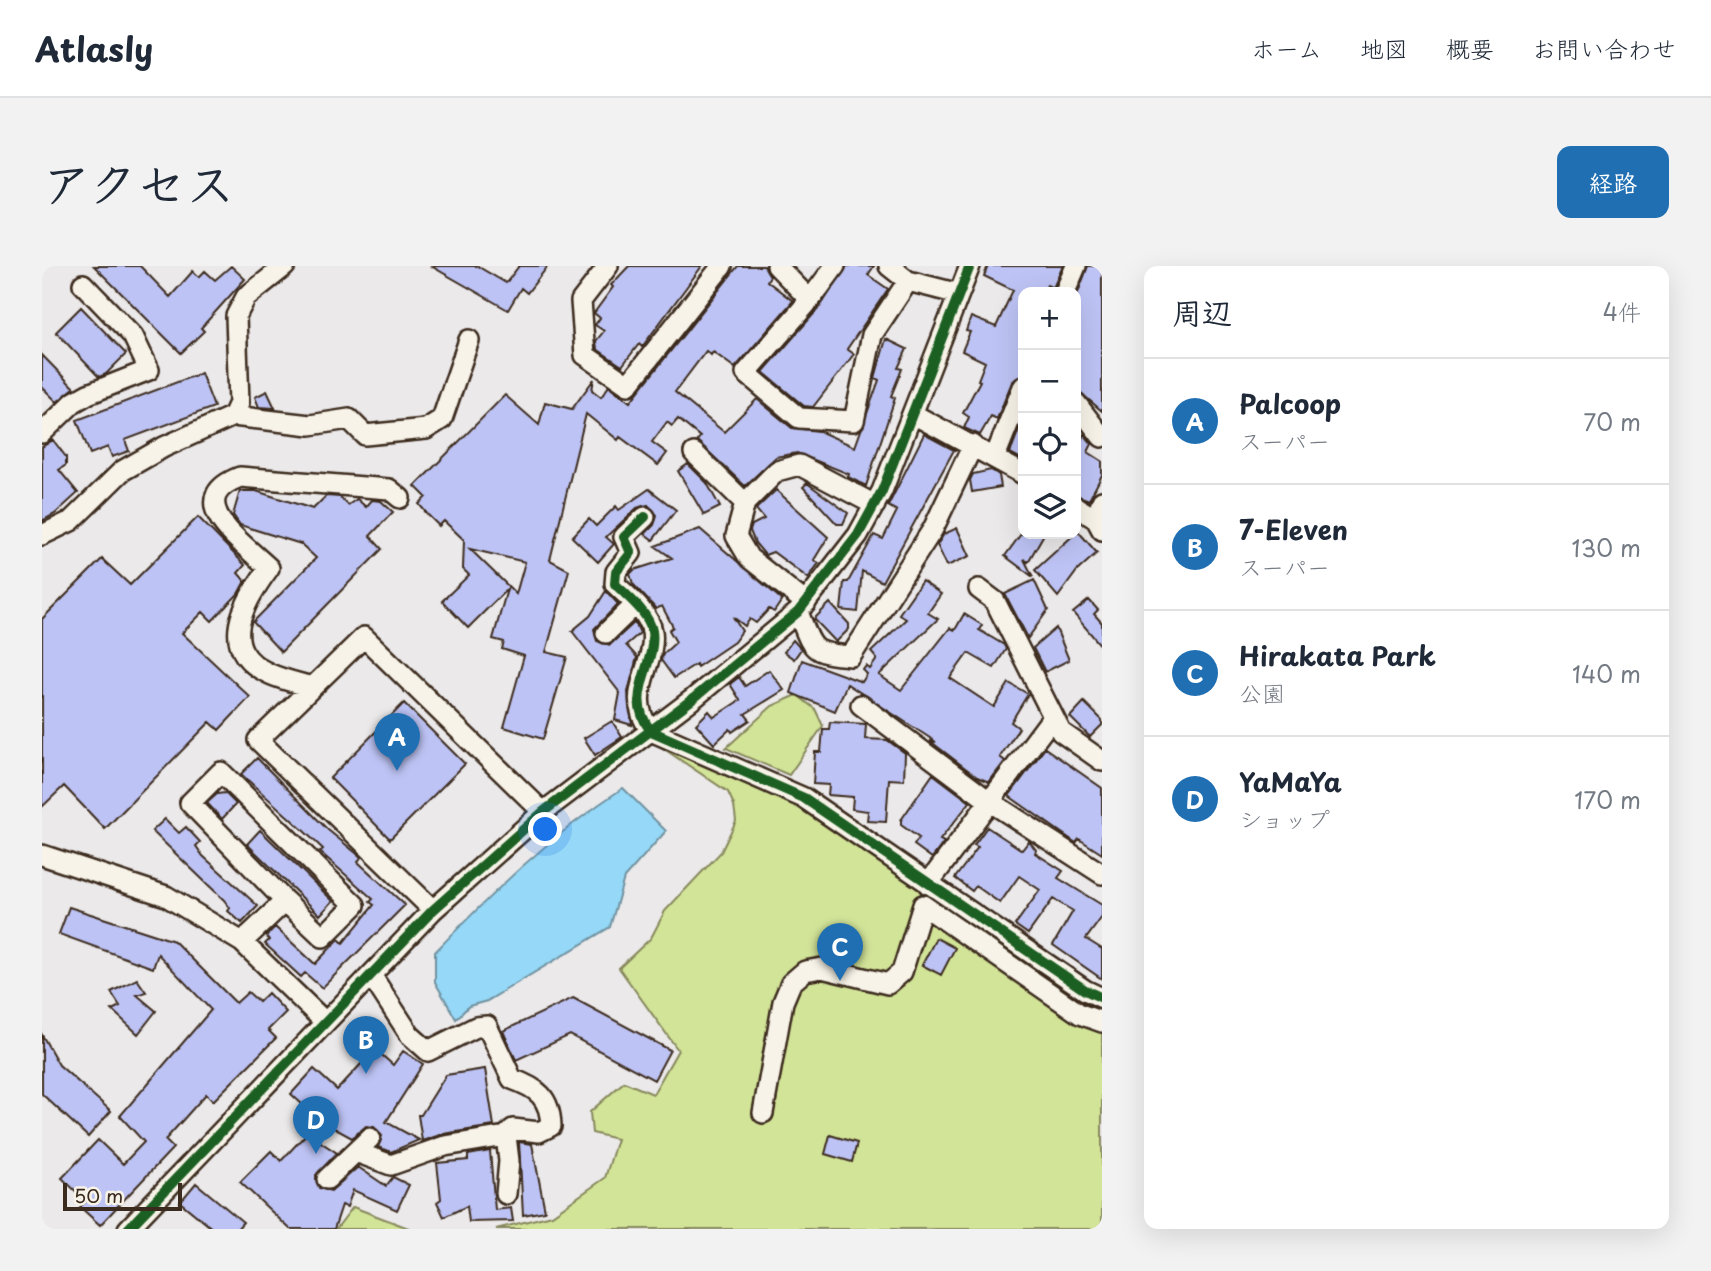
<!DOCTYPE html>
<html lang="ja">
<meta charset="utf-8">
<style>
body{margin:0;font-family:"Playpen Sans","Klee One",sans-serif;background:#f2f2f3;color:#1f2937}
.controls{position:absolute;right:21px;top:21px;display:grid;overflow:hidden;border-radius:14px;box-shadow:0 7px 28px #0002}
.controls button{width:63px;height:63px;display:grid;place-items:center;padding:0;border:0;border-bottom:2px solid #e0e1e3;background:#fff;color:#1f2937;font:35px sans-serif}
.scale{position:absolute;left:21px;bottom:18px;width:119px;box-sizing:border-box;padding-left:7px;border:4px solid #3b2a1e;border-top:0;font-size:19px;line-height:24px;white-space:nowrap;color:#3b2a1e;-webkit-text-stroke:5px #f7f3e8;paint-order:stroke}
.you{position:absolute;left:504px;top:564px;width:24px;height:24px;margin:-18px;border:5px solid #fff;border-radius:50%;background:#1a73e8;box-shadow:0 0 0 10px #1a73e833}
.badge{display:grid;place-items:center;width:46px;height:46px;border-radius:50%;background:#1f6fb2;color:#fff;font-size:23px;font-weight:700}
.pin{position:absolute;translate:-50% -58px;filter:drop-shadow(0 2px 4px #0008)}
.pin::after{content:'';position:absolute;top:37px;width:24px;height:21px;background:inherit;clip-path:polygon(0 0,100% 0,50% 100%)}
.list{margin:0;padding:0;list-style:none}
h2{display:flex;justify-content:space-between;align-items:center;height:91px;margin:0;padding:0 28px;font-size:30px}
h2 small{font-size:23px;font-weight:400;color:#747a83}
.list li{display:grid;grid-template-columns:46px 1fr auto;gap:21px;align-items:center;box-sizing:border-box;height:126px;padding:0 28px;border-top:2px solid #e0e1e3}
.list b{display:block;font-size:26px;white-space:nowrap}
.list p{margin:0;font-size:23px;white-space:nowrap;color:#747a83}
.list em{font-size:23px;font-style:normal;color:#747a83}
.icon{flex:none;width:38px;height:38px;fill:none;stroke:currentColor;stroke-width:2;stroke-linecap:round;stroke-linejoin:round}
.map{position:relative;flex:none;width:1060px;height:963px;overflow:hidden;border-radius:14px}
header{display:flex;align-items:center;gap:42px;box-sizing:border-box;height:98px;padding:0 35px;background:#fff;border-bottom:2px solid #e0e1e3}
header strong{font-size:33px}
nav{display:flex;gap:38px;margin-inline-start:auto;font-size:24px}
.intro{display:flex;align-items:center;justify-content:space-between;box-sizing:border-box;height:168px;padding:0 42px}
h1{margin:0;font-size:49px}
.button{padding:18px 32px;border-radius:14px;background:#1f6fb2;color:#fff;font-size:24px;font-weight:700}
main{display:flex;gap:42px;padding:0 42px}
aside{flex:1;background:#fff;border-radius:14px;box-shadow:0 7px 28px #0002}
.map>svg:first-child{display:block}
.green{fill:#d2e498;stroke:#86875b;stroke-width:2}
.water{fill:#95d8f7;stroke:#7192a0;stroke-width:2}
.building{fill:#bdc3f4;stroke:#3b2a1e;stroke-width:2;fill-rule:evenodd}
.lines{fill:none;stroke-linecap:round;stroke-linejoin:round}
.minor-casing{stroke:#3b2a1e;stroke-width:24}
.minor{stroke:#f7f3e8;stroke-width:19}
.cycleway-casing{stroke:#f7f3e8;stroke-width:15}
.cycleway{stroke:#1b5e20;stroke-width:10}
</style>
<header>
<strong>Atlasly</strong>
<nav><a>ホーム</a><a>地図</a><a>概要</a><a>お問い合わせ</a></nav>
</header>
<div class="intro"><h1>アクセス</h1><a class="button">経路</a></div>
<main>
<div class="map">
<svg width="1060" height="963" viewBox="0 0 1060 963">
<rect width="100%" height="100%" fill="#ebe9ea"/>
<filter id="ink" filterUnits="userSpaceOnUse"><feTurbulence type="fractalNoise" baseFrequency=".0143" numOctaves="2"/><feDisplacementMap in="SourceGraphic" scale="14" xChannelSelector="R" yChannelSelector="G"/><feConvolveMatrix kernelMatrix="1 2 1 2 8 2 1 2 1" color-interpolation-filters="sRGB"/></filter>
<g filter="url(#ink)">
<path class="green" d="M 755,429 L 773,443 L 781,460 L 747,509 L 684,482 L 730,440 Z
M 619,481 L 757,539 L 1028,727 L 1060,742 L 1060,963 L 454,963 L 510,949 L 563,912 L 575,873 L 550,867 L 548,846 L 582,816 L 611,828 L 636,784 L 577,702 L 609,672 L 623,645 L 679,586 L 694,555 L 692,539 L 686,526 Z
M 311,941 L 369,963 L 294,963 Z"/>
<path class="water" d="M 581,522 L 624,565 L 582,612 L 568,661 L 445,735 L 427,740 L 414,753 L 393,716 L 393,686 C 453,624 509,569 581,522 Z"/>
<path class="building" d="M 52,0 L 98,0 L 128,31 L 151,5 L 157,11 L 163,5 L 173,14 L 189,0 L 203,13 L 159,62 L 162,65 L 139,87 Z
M 389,0 L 435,0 L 464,17 L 477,0 L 506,0 L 485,27 L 479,22 L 466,44 Z
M 587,0 L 660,0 L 600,81 L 597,78 L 580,100 L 555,83 L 554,75 L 562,65 L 553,59 L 558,52 L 552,47 L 571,21 L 569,19 Z
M 696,0 L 722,0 L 728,10 L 725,15 L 751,35 L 693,102 L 671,86 L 669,89 L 664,85 L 633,126 L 682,166 L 715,133 L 750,162 L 777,165 L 813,181 L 837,114 L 833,112 L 844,73 L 865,83 L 856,102 L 860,103 L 849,130 L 853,132 L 824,220 L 806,211 L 807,208 L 755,187 L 734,191 L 703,220 L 655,175 L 658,171 L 636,153 L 630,160 L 625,156 L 610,176 L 625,187 L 616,199 L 578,171 L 576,174 L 544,148 L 508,294 L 527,304 L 504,386 L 525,391 L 501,473 L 462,461 L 482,390 L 460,383 L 462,376 L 451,373 L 465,323 L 426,362 L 400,335 L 427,309 L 421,303 L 422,274 L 402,255 L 397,260 L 386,249 L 377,238 L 384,231 L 373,220 L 463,129 L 497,159 L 503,136 L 530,143 L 552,113 L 550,124 L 559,131 L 567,120 L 588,136 ZM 428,283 L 483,296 L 474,328 L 466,320 Z
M 805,0 L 832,0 L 826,9 L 846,23 L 805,83 L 812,88 L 771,141 L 762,140 L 721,106 L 778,41 Z
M 946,0 L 1021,0 L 1011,22 L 1005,19 L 1002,26 L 981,26 L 981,109 L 970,116 L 955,153 L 949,150 L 938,169 L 922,162 L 927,151 L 921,147 L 938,115 L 936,114 L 943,96 L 920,85 L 928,66 L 924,65 L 929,51 L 954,61 L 971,24 L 942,10 Z
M 1046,0 L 1060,0 L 1060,145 L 1034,123 L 1034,32 Z
M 39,41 L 84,88 L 64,108 L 57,111 L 14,66 Z
M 0,89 L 32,122 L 15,136 L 0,121 Z
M 159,107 L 172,141 L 83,174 L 87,185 L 70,191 L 66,181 L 48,188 L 35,154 Z
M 225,125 L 233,142 L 232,142 L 217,141 L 213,131 Z
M 981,153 L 981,194 L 968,187 Z
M 882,168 L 912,184 L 840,316 L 820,305 L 816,346 L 799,344 L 802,316 L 806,316 L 832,269 L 841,273 L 855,245 L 846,240 Z
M 1042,168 L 1050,178 L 1046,186 L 1060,195 L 1060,209 L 1047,234 L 1034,229 L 1034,178 L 1036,180 Z
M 11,174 L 24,191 L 24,199 L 17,204 L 36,227 L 13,248 L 0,255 L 0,181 Z
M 646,198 L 665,217 L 678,241 L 662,249 L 636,205 Z
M 949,204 L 957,209 L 959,221 L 930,226 L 928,214 L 931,208 Z
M 765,217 L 806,247 L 801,258 L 795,258 L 761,221 Z
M 607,223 L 634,244 L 611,274 L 603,268 L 612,259 L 615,249 L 606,239 L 595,242 L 564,271 L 572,278 L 556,296 L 530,271 L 547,253 L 554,260 L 574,240 L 577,244 Z
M 734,224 L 786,271 L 772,294 L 777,297 L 766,312 L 731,286 L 723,289 L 713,277 L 708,265 L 710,259 L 722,253 L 714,243 Z
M 198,225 L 214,225 L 271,243 L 284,230 L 298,231 L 306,239 L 315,233 L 324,241 L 330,234 L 339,235 L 351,246 L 328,270 L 340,283 L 239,386 L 211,356 L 274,292 L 259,278 L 198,259 L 191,249 Z
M 156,251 L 203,299 L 196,307 L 203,315 L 196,328 L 170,355 L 161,346 L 140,367 L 208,431 L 177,464 L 168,456 L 63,563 L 22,520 L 0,541 L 0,353 L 60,293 L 88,319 Z
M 915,262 L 928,290 L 905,300 L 895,279 L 902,268 Z
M 658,263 L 740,334 L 732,346 L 727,343 L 714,357 L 708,353 L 703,360 L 691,351 L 700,365 L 692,376 L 655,401 L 654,398 L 632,412 L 619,394 L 621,388 L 634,376 L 627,364 L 631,361 L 620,340 L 614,343 L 591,318 L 588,308 L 592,304 L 630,292 L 613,280 Z
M 1036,265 L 1055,287 L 1035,305 L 1016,331 L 993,304 Z
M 979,268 L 1002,268 L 986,296 L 982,293 L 991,311 L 963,290 Z
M 992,314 L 1006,344 L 986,372 L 963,328 Z
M 880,315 L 899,328 L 886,347 L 896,353 L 837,409 L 859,424 L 908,362 L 913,364 L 922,348 L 940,359 L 937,364 L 962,379 L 964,383 L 952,402 L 926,387 L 908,412 L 952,441 L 967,417 L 986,428 L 969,456 L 977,462 L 958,491 L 963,495 L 947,516 L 935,511 L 888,475 L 894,476 L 805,418 L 793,445 L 749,427 L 760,394 L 820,416 L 825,408 L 821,404 L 824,400 L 828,403 L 835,393 L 829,386 L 864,353 L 857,348 Z
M 564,325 L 576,338 L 552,363 L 555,375 L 568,379 L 593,356 L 598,367 L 584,379 L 595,391 L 586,426 L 590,459 L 573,454 L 578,427 L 530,365 L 548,350 Z
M 1047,334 L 1056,344 L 1052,348 L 1060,357 L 1060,381 L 1031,347 Z
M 788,337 L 807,358 L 807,363 L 794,376 L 772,353 Z
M 1014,362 L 1027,394 L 1003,406 L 991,382 Z
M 751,374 L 759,383 L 752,393 L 742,386 Z
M 727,404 L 742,424 L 703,448 L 708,454 L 690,466 L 688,463 L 672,478 L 654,458 L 667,445 L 672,451 L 698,434 L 688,418 L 697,411 L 703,420 Z
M 1042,436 L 1060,454 L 1060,459 L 1048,471 L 1028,451 Z
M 362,437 L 423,498 L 348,573 L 288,512 Z
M 570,455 L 580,471 L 553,489 L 542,472 Z
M 788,456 L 824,458 L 823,473 L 845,474 L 863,487 L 862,514 L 847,513 L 844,556 L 825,555 L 826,545 L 810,543 L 811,531 L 786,529 L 787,519 L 771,518 L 773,486 L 779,486 L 781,463 L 787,463 Z
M 1003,482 L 1060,522 L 1060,588 L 1037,573 L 1034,577 L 967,530 Z
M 215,492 L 286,564 L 319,591 L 316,596 L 363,639 L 280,722 L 263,707 L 259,711 L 223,678 L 227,674 L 224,670 L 233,661 L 273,698 L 297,673 L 301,677 L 332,639 L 328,636 L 331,633 L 278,586 L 281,583 L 262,565 L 199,508 Z
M 891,508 L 928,536 L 898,574 L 902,576 L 890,592 L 872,579 L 877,572 L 859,559 L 859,554 Z
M 183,527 L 194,538 L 180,553 L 165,537 L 175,528 Z
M 123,553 L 137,567 L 144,561 L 158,576 L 154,580 L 161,590 L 216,640 L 200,657 L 186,645 L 188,642 L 182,634 L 110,565 Z
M 945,561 L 980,584 L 987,575 L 994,584 L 993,587 L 1021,605 L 1016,612 L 1060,639 L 1060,651 L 1044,673 L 1060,683 L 1060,713 L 1011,679 L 1031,645 L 1011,633 L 986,668 L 973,659 L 998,624 L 977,610 L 958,637 L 934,620 L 930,625 L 913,612 L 936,581 L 932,579 Z
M 218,564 L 291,635 L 278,649 L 205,578 Z
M 27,641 L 132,675 L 194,737 L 206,726 L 217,736 L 226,727 L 244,746 L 226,764 L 234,772 L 171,835 L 164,828 L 123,874 L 131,882 L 58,959 L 38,941 L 44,935 L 20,912 L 56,874 L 81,898 L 102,876 L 78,850 L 169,744 L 116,688 L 111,702 L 17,668 Z
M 894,672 L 913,682 L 899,709 L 880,699 Z
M 95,713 L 104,726 L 95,729 L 114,745 L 96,768 L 70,744 L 78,740 L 69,726 Z
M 531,732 L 628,784 L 612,814 L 528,769 L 474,794 L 461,765 Z
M 0,769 L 17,799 L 69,845 L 46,871 L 0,828 Z
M 333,783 L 351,799 L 361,785 L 381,798 L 344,856 L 377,874 L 349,886 L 336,881 L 340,870 L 332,861 L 324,860 L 310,872 L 277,854 L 249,828 L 272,803 L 295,824 Z
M 443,803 L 452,860 L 401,868 L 380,875 L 376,849 L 379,849 L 404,809 Z
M 265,867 L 295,887 L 274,909 L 277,922 L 289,925 L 316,901 L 344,920 L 351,911 L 367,919 L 355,944 L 311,924 L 305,941 L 300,939 L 292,963 L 248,963 L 198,916 L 229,885 L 239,895 Z
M 788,869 L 815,877 L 810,896 L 783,888 Z
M 477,876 L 490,878 L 503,945 L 481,949 Z
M 448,885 L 453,944 L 469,942 L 471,955 L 427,956 L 425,940 L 402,951 L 395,936 L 399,933 L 395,897 L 426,894 L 426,889 Z
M 154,917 L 201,956 L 195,963 L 171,963 L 138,936 Z"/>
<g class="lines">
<defs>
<path id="minor" d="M 566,0 L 539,35 L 543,89 L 586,119 L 680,0
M 735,0 L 768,34
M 793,0 L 768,34 L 704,107 L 757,152 L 812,155 L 830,69 L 866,15
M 847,0 L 866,15 L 917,28
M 1023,26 L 1034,0
M 1034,137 L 1060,171
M 871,148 L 981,208
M 191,150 L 268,159 L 307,153 L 323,169 L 384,163 L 400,153 L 427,74
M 0,167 L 32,136 L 46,128 L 107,104 L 91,70 L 41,18
M 652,187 L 703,237 L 735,205 L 757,199 L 833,239
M 953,191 L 981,121
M 703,237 L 694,270 L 707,292 L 764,337
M 1034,241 L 1054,253 L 1060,264
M 603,251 L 582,271 L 589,287 L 574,306 L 573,318 C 585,330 607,347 610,365 C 615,400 580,428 609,465 L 762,532 L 1043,724 L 1060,732
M 1054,253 L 1060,235
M 0,269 L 29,255 L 80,205 L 122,181 L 191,150 L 197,137 L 194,50 L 204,31 L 243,0
M 937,323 L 953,335 L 1019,466 L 1060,495
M 756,346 C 771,383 767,387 809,390 L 891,263 L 931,179
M 564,367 L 593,339
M 270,421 C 256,417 241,414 228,408 C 173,383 202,336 227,302 C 202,278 137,234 198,211 L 347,223 L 358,232
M 819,439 L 947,535 L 1060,608
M 0,589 L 124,630 L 200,676 L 283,756
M 886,618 L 1010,452
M 391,644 L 216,474 L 322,371 L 501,546
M 200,676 L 243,635 L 281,671 L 313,639 L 179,506 L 148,537 L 243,635
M 721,847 L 741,736 L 749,717 L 763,705 L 780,702 L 846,718 L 860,706 L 881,639 L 1038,748 L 1060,756
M 314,886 L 349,899 L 403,880 L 464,870 L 471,863 L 497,866 L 509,860 C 508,831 495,822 470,813 L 445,760 L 434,761 L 386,785 L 368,769 L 329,709
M 285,913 L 328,872
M 464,928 L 467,895 L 464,870
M 86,963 L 391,644 L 501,546 L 652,432 L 756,346 L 816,269 L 840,225 L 928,0"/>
</defs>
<use href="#minor" class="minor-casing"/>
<use href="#minor" class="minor"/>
<defs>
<path id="cycleway" d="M 603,251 L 582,271 L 589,287 L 574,306 L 573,318 C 585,330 607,347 610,365 C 615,400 580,428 609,465 L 762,532 L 1043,724 L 1060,732
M 86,963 L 391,644 L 501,546 L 652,432 L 756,346 L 816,269 L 840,225 L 928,0"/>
</defs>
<use href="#cycleway" class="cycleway-casing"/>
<use href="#cycleway" class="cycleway"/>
</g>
</g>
</svg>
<div class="controls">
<button>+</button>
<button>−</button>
<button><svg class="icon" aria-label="locate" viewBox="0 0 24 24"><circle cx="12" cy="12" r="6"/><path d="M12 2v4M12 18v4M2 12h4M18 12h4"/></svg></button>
<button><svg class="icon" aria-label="layers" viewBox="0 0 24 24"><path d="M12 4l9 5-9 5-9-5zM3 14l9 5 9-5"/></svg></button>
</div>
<div class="scale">50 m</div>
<div class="you"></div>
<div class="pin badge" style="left:355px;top:505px">A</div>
<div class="pin badge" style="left:324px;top:808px">B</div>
<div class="pin badge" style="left:798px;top:715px">C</div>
<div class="pin badge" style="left:274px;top:888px">D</div>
</div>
<aside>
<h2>周辺<small>4件</small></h2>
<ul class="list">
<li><span class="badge">A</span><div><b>Palcoop</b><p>スーパー</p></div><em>70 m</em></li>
<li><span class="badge">B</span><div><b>7-Eleven</b><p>スーパー</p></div><em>130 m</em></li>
<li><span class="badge">C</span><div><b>Hirakata Park</b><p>公園</p></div><em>140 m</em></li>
<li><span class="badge">D</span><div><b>YaMaYa</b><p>ショップ</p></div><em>170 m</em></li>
</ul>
</aside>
</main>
